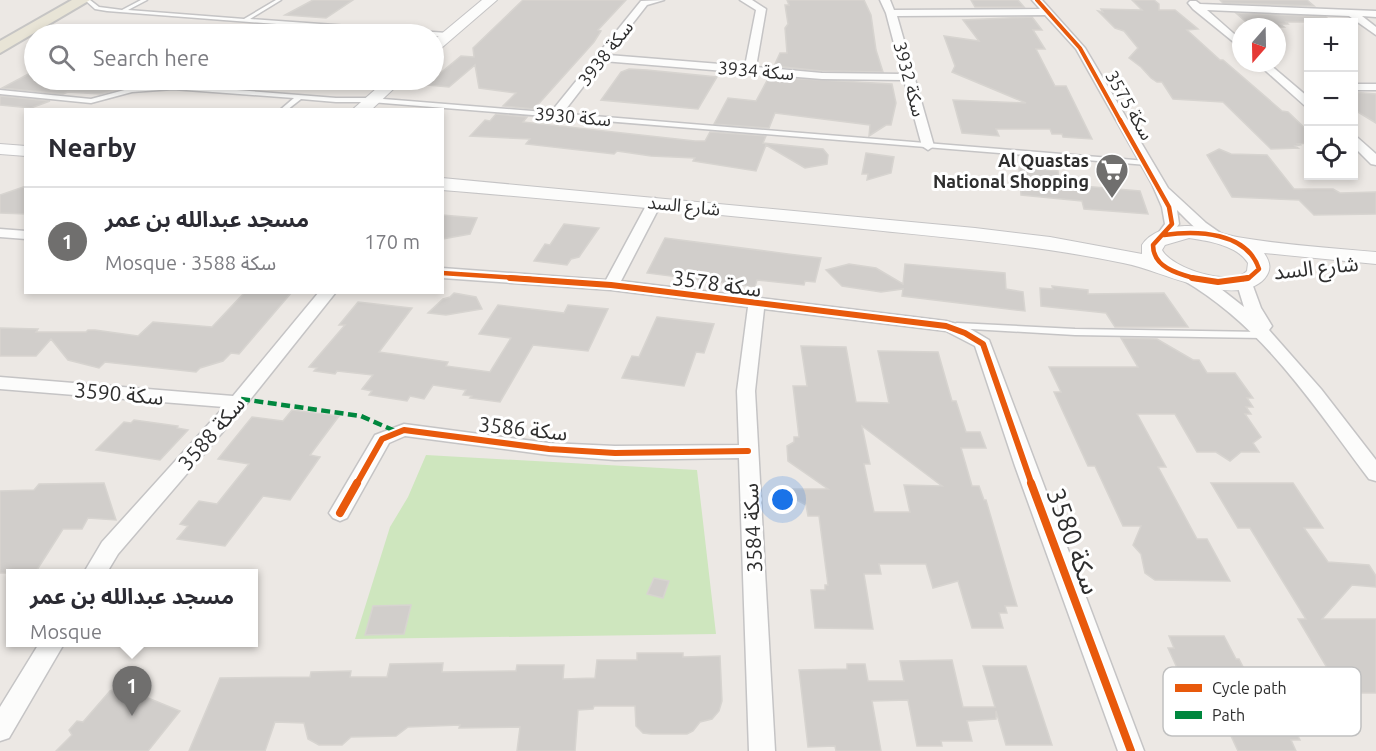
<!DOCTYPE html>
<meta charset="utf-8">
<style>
body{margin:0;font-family:Ubuntu,"Noto Sans Arabic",sans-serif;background:#f2f2f3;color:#2b2b33}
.controls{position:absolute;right:18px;top:18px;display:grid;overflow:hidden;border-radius:0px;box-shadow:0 3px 9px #0003}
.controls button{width:54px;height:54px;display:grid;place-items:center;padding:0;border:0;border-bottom:2px solid #e1e1e2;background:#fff;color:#2b2b33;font:30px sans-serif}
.compass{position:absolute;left:1232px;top:18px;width:54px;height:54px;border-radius:50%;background:#fff;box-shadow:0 3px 9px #0003;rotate:200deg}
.you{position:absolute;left:783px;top:500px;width:21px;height:21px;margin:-15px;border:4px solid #fff;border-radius:50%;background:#1a73e8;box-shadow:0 0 0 9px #1a73e833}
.badge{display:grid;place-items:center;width:39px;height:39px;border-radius:50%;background:#706f6e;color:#fff;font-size:20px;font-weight:700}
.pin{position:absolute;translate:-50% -50px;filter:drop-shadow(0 2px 3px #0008)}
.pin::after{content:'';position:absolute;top:32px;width:21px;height:18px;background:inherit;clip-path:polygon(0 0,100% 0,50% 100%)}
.popup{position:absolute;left:6px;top:569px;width:252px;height:78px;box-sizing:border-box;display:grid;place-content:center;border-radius:0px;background:#fff;filter:drop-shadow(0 2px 4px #0005);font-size:20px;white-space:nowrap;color:#7c7c81}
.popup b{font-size:22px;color:#2b2b33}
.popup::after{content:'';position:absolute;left:50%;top:100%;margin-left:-12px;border:12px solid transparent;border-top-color:#fff}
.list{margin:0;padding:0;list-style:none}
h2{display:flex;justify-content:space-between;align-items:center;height:78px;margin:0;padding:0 24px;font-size:26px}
h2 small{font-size:20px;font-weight:400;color:#7c7c81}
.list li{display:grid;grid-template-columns:39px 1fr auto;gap:18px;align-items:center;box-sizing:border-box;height:108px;padding:0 24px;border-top:2px solid #e1e1e2}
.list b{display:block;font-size:22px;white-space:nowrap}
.list p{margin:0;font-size:20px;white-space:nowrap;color:#7c7c81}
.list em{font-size:20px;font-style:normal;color:#7c7c81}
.icon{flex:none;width:33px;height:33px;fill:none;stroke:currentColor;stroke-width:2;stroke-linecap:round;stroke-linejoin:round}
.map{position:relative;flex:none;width:1376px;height:751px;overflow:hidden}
.search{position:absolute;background:#fff;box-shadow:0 3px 9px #0003;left:24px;top:24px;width:420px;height:66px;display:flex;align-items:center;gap:15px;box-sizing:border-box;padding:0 21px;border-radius:33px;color:#7c7c81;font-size:22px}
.panel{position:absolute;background:#fff;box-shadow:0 3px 9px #0003;left:24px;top:108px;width:420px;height:186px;border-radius:0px}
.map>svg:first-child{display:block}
.green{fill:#cee6be}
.building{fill:#d1cecb;stroke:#d7d4d0;stroke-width:1.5;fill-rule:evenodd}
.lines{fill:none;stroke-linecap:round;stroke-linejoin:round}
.lane-casing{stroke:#c5c4c5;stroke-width:3}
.street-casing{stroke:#c5c4c5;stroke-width:3}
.secondary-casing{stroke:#c5c4c5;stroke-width:2}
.primary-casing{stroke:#c6c5c4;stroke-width:4}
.lane{fill:#fcfcfb;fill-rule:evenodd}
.street{fill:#fcfcfb;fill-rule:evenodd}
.secondary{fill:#fcfcfb;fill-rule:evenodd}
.primary{fill:#e8e4d6;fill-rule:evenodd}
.quiet{stroke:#00873e;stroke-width:4.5;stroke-dasharray:9 4.5;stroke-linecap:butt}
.cycleway-far3-casing{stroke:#fff;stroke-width:6}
.cycleway-far2-casing{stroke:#fff;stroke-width:8}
.cycleway-far1-casing{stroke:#fff;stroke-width:10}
.cycleway-casing{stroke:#fff;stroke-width:11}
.cycleway-far3{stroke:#e8590c;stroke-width:4}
.cycleway-far2{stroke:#e8590c;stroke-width:4.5}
.cycleway-far1{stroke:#e8590c;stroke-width:6}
.cycleway{stroke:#e8590c;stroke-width:8}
.labels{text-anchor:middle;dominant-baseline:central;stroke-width:6;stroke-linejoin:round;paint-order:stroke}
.far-street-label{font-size:18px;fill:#2e2e2e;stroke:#fff}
.far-poi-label{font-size:18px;font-weight:bold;fill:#2e2e2e;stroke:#fff;text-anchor:end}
.street-label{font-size:21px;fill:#2e2e2e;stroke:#fff}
.near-street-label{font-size:26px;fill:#2e2e2e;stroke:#fff}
.key{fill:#fff;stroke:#c0c0c0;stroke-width:1.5}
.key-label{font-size:16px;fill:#2e2e2e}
</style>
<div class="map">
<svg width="1376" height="751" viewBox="0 0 1376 751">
<rect width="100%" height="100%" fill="#ece8e4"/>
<path class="green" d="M 426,455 L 697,470 L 716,634 L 355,639 L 390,527 L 408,497 Z"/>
<path class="building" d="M 313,0 L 353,0 L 326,18 L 285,15 Z
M 523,0 L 626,0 L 598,30 L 601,31 L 594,42 L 534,109 L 503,106 L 516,93 L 479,88 L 475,65 L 449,87 L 426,85 L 461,56 L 474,57 L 473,48 Z
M 787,0 L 864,0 L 871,15 L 876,50 L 883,72 L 822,71 L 774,66 L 780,53 L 787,53 L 785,28 L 788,24 L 785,5 L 789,5 Z
M 971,0 L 1018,0 L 1024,7 L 975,7 Z
M 1132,0 L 1154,0 L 1159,4 L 1159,10 L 1175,10 L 1198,29 L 1187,30 L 1220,60 L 1223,60 L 1282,111 L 1288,112 L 1308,131 L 1308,143 L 1298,144 L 1300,145 L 1295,146 L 1298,148 L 1271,149 L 1223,102 L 1173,99 L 1162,82 L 1157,82 L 1151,78 L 1141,67 L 1129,58 L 1138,48 L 1124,31 L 1115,28 L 1098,11 L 1103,12 L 1101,9 L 1142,10 Z
M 1220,0 L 1307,0 L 1314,6 L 1223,3 Z
M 1236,13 L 1326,17 L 1331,22 L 1286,22 L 1288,24 L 1280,24 L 1284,27 L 1252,27 Z
M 1032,17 L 1042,30 L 1033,30 L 1045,49 L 1036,49 L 1055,86 L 1066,86 L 1092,139 L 1063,137 L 1062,134 L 1052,134 L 1050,129 L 996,129 L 999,136 L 962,133 L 953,100 L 1026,103 L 952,72 L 955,66 L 944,36 L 979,41 L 963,20 Z
M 629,69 L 647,70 L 717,77 L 698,109 L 601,100 L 621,72 Z
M 34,71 L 34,80 L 172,80 L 166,83 L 132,86 L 100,94 L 68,92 L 63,94 L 2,88 Z
M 769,77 L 892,84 L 896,103 L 891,125 L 886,125 L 869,136 L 870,125 L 775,113 L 769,128 L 714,124 L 728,98 L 756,101 Z
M 1353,92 L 1376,94 L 1376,123 L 1353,109 Z
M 0,96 L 50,101 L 31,108 L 0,105 Z
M 496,114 L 527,117 L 523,122 L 695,141 L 705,141 L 710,132 L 766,136 L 763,143 L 823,149 L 828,155 L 827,164 L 805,168 L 766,145 L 756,171 L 693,161 L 695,158 L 651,156 L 617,151 L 614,154 L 526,144 L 530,139 L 470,136 L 485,120 L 490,121 Z
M 1219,149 L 1231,154 L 1267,155 L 1294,189 L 1333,189 L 1340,193 L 1376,192 L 1376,214 L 1314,215 L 1299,200 L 1232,197 L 1207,155 Z
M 866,153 L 894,157 L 891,173 L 867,180 L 868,174 L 862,174 Z
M 1019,167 L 1058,171 L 1059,184 L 1140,191 L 1148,214 L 1084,209 L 1082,201 L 1021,195 Z
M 26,186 L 26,214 L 0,213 L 0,195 Z
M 442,215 L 477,218 L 470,234 L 442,239 Z
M 564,224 L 599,228 L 579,257 L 571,259 L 567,265 L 534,261 L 545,244 L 550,245 Z
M 665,238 L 788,254 L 821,258 L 815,282 L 805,281 L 804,285 L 757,280 L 755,287 L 647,273 Z
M 849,264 L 876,268 L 903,284 L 905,264 L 1005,273 L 1006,289 L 1023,292 L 1025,311 L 902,296 L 903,289 L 881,292 L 842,286 L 826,270 Z
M 1052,286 L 1088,290 L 1088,294 L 1164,293 L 1188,327 L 1115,327 L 1106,313 L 1041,306 L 1040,288 L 1053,289 Z
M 245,292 L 292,292 L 239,354 L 231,353 L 223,361 L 200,368 L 196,372 L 105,362 L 99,368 L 68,360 L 51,339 L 36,356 L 0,356 L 0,328 L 38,329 L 36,332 L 86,332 L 88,330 L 95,330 L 138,336 L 153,322 L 212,327 Z
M 454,293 L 476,297 L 482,309 L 446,315 L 428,313 L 443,299 L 450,297 Z
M 358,302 L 412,308 L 379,352 L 448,362 L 446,366 L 490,372 L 511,338 L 479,334 L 498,305 L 564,313 L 568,305 L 608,309 L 588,351 L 533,345 L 500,402 L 470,398 L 472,396 L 463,395 L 466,390 L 433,385 L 424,399 L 410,396 L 407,401 L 369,395 L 372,391 L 362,389 L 373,375 L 337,371 L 335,374 L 314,371 L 317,368 L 309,367 L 345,325 L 339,325 Z
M 657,317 L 714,324 L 704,353 L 696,352 L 684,386 L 622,378 L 632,356 L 639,357 Z
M 1121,338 L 1157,339 L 1193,360 L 1199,360 L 1207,373 L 1235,373 L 1253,398 L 1247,398 L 1253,407 L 1246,407 L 1251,414 L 1245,414 L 1261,437 L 1253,443 L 1259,452 L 1241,452 L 1230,461 L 1216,452 L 1197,452 L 1175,414 L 1137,414 L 1166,467 L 1158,467 L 1197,539 L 1207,539 L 1230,581 L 1155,580 L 1145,573 L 1141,554 L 1133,545 L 1141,526 L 1123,526 L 1095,466 L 1088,466 L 1054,392 L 1061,392 L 1049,367 L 1138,367 Z
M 801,346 L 846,347 L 856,402 L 889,403 L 878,351 L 938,352 L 952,401 L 956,401 L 966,432 L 980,432 L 986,448 L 961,448 L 972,486 L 979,486 L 984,500 L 986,500 L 1017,606 L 1005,606 L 1007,613 L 999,613 L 1003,628 L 972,628 L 958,581 L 933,588 L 926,564 L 879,564 L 881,574 L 864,574 L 873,629 L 815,628 L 811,590 L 825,590 L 825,585 L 828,585 L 819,516 L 808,516 L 806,505 L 777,489 L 828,489 L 788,461 L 787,446 L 794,442 L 794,437 L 799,437 L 793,386 L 807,386 ZM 862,426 L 942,486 L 904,485 L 910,512 L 874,512 L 864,464 L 870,464 Z
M 292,410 L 339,416 L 310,455 L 320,457 L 290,500 L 263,496 L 225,546 L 177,539 L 188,526 L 180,524 L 199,501 L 217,504 L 249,464 L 218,459 L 252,417 L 283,421 Z
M 134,420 L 178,426 L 177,428 L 188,430 L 160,460 L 96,450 L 124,422 L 131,423 Z
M 104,483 L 116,520 L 88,518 L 82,529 L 63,529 L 35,573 L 0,573 L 0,491 L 34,490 L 39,484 Z
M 1211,483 L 1293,483 L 1323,528 L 1304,528 L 1328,562 L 1369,565 L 1376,576 L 1376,587 L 1352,585 L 1322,619 L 1376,619 L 1376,693 L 1342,693 L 1298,619 L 1306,619 L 1250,528 L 1238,528 Z
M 654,578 L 669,581 L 663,598 L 647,594 Z
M 411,605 L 404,634 L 365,635 L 373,606 Z
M 1169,636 L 1224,636 L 1236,659 L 1239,659 L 1264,708 L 1283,708 L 1300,740 L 1291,740 L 1296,751 L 1238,751 L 1218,708 L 1225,708 L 1207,670 L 1178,670 L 1168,648 L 1174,648 Z
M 637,653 L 683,653 L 683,657 L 720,656 L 722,701 L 719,711 L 712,719 L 700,722 L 693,731 L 687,734 L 651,734 L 643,733 L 636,726 L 635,706 L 594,706 L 593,709 L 578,710 L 575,751 L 517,751 L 520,727 L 459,728 L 460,725 L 408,727 L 396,736 L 351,737 L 342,745 L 319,745 L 308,739 L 304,723 L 275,722 L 265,751 L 189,751 L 220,678 L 310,677 L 311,672 L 351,671 L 350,677 L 387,677 L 390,664 L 443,663 L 442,672 L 516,671 L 517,665 L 564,665 L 563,679 L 595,678 L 597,660 L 637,660 Z
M 952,660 L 963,707 L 995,707 L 983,666 L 1026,666 L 1052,745 L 1006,745 L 996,711 L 996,719 L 967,721 L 972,741 L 941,741 L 942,746 L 917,746 L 908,700 L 872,701 L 881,751 L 836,751 L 835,746 L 808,747 L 799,670 L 847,669 L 847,664 L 865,664 L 868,681 L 904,681 L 900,661 Z
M 121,687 L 180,711 L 148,751 L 56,751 L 72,735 L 69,730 L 77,721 L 83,722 L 110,691 Z"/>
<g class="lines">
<defs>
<path id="lane" d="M 85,0 L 90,0 L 99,7 L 122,10 L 141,0 L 147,0 L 128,10 L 244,19 L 276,0 L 281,0 L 250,19 L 447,33 L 450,35 L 447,37 L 107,11 L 95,9 Z
M 173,85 L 336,98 L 371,98 L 1147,161 L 1150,163 L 1147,165 L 371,102 L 336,102 L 301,99 L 287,110 L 280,110 L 294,98 L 173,89 L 132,92 L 91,103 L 0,94 L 0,90 L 91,99 L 132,88 Z
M 957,323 L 1075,329 L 1263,332 L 1267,335 L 1263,338 L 1075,335 L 954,328 L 953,326 L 954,324 Z"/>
<path id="street" d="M 664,0 L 647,5 L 608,55 L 745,66 L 756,10 L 740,0 L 752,0 L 766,9 L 756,67 L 822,73 L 902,74 L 886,13 L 880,0 L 890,0 L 894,10 L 1040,9 L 1032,0 L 1042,0 L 1085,48 L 1168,188 L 1206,223 L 1226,237 L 1219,241 C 1202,237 1189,222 1177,210 L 1179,224 L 1169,238 L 1159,238 L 1157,235 L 1165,224 L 1162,207 L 1152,184 L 1076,49 L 1045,15 L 897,16 L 934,146 L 928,150 L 922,146 L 904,80 L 822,79 L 603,61 L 559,118 L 551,118 L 551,112 L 641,1 Z
M 1190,1 L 1196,1 L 1200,4 L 1376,11 L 1376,17 L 1362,16 L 1376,27 L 1376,35 L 1349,16 L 1207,10 L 1241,40 L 1241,48 L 1193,9 L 1188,3 Z
M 1257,63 L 1268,63 L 1308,97 L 1308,106 L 1304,105 Z
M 1354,84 L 1376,84 L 1376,90 L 1354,90 Z
M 1354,137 L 1358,138 L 1376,154 L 1376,165 L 1371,164 L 1354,147 Z
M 655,198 L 662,202 L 621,281 L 946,321 L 967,327 L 989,340 L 1144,751 L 1118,751 L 1015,466 L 975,346 L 946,331 L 764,309 L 755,391 L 775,751 L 749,751 L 739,458 L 615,460 L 549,455 L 405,436 L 389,443 L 347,518 L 340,521 L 333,518 L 329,513 L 375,435 L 404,424 L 549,443 L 615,446 L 739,445 L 737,391 L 748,307 L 611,290 L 442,278 L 442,268 L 606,280 L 648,202 Z
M 0,229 L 26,231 L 26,239 L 0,237 Z
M 1189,272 L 1221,289 L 1244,307 L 1236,281 L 1244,276 L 1250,278 L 1261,308 L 1272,326 L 1269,330 L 1321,389 L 1376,460 L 1376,481 L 1369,479 C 1314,406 1264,327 1183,280 L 1181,277 Z
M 319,292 L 336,292 L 245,406 L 118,554 L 106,574 L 83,574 L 102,542 L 224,407 L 0,389 L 0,377 L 233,396 Z
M 40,642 L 65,642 L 9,738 L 0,741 L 0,707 Z"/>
<path id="secondary" d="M 482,0 L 497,0 L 439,50 L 434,51 L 434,40 Z
M 386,80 L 403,80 L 371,110 L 352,110 Z
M 0,144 L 26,146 L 26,156 L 0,154 Z
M 442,178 L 975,228 L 1050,237 L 1142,254 L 1142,245 C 1151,231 1171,226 1188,226 C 1204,226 1221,234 1237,237 C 1283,245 1330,248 1376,252 L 1376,264 L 1264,253 C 1270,262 1272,269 1265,278 C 1249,297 1214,290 1192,284 C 1168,278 1148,268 1123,263 C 1031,244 938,237 844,227 C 711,214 577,201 442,190 ZM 1189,238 C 1208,241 1237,245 1248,263 L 1247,271 C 1232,287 1172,269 1162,250 L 1165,245 Z"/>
<path id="primary" d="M 72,0 L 90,0 L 0,53 L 0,41 Z"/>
</defs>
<use href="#lane" class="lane-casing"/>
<use href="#street" class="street-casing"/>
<use href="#secondary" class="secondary-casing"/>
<use href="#primary" class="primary-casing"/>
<use href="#lane" class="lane"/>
<use href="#street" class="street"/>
<use href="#secondary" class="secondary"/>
<use href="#primary" class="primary"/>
<path class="quiet" d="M 241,399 L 361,416 L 395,431"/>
<defs>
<path id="cycleway-far3" d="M 1037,0 L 1080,48 L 1121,122"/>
<path id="cycleway-far2" d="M 1120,120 L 1169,207 L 1172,224 L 1153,245 C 1153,268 1179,274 1197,279
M 1164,235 C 1197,230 1247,232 1259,269 L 1250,277 L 1243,279
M 442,273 L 531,279"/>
<path id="cycleway-far1" d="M 510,278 L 611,285 L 946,326 L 965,333 L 983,344 L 1032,485
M 1192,278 L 1218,282 L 1248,278
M 356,485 L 382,439 L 404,430 L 549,449 L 615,453 L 748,451"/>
<path id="cycleway" d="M 1031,483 L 1131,751
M 340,513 L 357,483"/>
</defs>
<use href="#cycleway-far3" class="cycleway-far3-casing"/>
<use href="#cycleway-far2" class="cycleway-far2-casing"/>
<use href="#cycleway-far1" class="cycleway-far1-casing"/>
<use href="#cycleway" class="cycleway-casing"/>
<use href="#cycleway-far3" class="cycleway-far3"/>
<use href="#cycleway-far2" class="cycleway-far2"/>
<use href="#cycleway-far1" class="cycleway-far1"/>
<use href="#cycleway" class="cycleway"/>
</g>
<defs>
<symbol id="supermarket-pin" viewBox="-11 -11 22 30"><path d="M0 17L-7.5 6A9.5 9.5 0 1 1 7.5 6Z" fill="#706f6e" stroke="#fff"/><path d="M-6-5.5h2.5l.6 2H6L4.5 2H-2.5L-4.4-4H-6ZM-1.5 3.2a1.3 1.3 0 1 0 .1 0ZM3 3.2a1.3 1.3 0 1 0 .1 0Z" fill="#fff"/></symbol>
</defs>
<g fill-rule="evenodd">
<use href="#supermarket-pin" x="1093" y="151" width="38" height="52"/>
</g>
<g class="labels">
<g class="far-street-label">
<text transform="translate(605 53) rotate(-52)">سكة 3938</text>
<text transform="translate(756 70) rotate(5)">سكة 3934</text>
<text transform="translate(910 79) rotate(75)">سكة 3932</text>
<text transform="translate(1130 105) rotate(60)">سكة 3575</text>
<text transform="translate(573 116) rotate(5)">سكة 3930</text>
<text transform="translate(684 205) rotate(6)">شارع السد</text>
</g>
<g class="far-poi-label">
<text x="1089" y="160">Al Quastas<tspan x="1089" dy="21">National Shopping</tspan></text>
</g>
<g class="street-label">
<text transform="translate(1316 267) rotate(-6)">شارع السد</text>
<text transform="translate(717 283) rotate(8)">سكة 3578</text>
<text transform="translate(119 393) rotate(5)">سكة 3590</text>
<text transform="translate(523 428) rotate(6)">سكة 3586</text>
<text transform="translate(211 433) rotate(-49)">سكة 3588</text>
<text transform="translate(752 528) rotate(-93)">سكة 3584</text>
</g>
<g class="near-street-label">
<text transform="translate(1074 541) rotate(70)">سكة 3580</text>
</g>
</g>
<rect x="1163" y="667" width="198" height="69" rx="9" class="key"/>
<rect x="1175" y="684" width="27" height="8" fill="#e8590c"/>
<rect x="1175" y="711" width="27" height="8" fill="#00873e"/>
<g class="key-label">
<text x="1212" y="694">Cycle path</text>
<text x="1212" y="721">Path</text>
</g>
</svg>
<div class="controls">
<button>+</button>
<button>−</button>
<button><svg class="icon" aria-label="locate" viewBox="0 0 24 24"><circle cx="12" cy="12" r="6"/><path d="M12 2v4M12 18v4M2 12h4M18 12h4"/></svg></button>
</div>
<svg class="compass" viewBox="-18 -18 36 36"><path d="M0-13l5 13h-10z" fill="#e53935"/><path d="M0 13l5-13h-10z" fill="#7c7c81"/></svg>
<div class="you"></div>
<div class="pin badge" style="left:132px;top:716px">1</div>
<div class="popup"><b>مسجد عبدالله بن عمر</b>Mosque</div>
<div class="search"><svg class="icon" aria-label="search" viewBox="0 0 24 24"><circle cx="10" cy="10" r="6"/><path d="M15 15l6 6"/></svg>Search here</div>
<section class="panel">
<h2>Nearby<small></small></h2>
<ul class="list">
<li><span class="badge">1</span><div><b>مسجد عبدالله بن عمر</b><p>Mosque · سكة 3588</p></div><em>170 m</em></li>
</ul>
</section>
</div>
